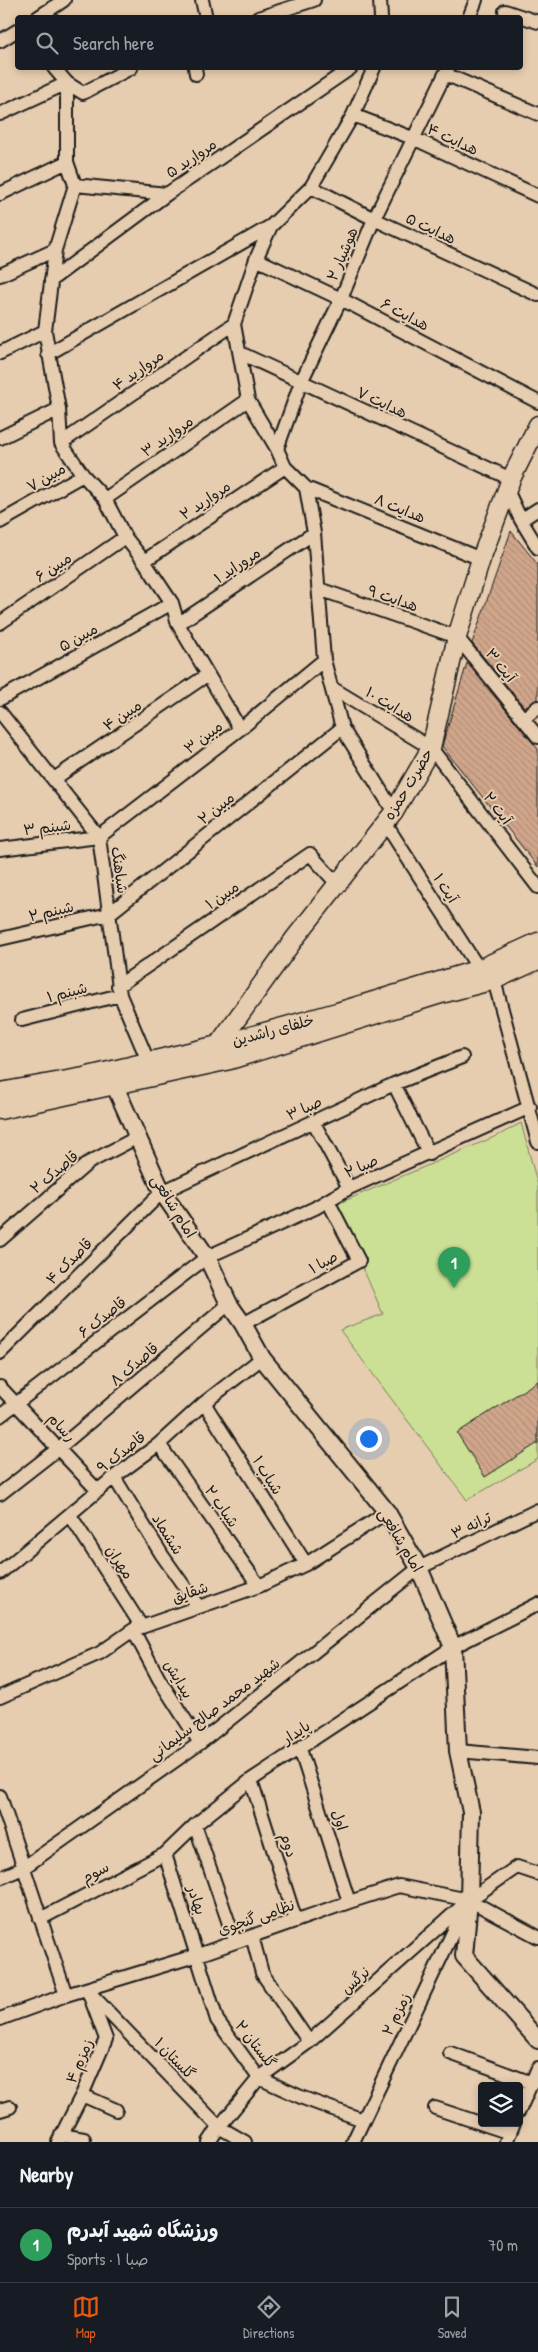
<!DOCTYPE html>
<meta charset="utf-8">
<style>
body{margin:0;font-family:"Patrick Hand","Playpen Sans Arabic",sans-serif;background:#242831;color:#f1f3f6}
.controls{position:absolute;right:15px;bottom:15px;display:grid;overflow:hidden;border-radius:5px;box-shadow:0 2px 8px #0003}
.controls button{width:45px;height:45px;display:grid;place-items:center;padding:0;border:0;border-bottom:1px solid #363941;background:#171b24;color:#f1f3f6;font:25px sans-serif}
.you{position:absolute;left:368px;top:1438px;width:18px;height:18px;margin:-12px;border:4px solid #fff;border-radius:50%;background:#1a73e8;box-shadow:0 0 0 8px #1a73e833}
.badge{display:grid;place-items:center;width:32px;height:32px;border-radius:50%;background:#ea580c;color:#fff;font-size:16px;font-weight:700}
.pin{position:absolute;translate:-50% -41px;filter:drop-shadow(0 1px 2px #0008)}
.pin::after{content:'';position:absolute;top:26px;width:18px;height:15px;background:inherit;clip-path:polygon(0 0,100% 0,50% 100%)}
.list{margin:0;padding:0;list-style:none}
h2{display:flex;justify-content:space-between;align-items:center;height:65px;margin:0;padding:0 20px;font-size:21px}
h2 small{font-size:16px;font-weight:400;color:#9ea1a6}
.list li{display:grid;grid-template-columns:32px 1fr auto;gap:15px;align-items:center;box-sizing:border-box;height:75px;padding:0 20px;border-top:1px solid #363941}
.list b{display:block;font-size:19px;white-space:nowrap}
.list p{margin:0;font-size:16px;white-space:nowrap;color:#9ea1a6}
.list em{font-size:16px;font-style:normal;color:#9ea1a6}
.icon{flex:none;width:28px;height:28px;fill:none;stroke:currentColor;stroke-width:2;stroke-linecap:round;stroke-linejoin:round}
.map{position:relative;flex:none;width:538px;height:2142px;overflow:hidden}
.search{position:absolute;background:#171b24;box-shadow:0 2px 8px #0003;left:15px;right:15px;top:15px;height:55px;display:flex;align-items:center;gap:12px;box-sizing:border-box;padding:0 18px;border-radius:5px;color:#9ea1a6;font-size:19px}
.sheet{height:140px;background:#171b24}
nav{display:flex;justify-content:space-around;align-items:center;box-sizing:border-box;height:70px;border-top:1px solid #363941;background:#171b24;font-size:14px;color:#9ea1a6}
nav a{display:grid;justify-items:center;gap:2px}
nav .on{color:#ea580c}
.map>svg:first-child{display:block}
.green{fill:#cbe095;stroke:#747e58}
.building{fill:url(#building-back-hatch);stroke:#1c1c1c}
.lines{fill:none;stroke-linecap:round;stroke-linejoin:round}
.minor-casing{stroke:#1c1c1c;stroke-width:16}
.tertiary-casing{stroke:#1c1c1c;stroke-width:20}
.secondary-casing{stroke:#1c1c1c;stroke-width:21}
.minor{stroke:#e7cdaf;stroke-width:12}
.tertiary{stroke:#e7cdaf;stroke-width:16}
.secondary{stroke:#e7cdaf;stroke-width:18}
.labels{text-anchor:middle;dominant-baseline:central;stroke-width:4;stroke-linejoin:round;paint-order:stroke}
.street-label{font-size:15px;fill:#1c1c1c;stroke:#e7cdaf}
</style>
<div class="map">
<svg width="538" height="2142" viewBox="0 0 538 2142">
<defs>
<pattern id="building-back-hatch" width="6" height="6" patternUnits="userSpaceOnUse" patternTransform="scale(1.25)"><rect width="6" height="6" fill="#d0a68b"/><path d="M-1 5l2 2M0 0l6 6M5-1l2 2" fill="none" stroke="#b28e77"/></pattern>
</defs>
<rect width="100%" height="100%" fill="#e7cdaf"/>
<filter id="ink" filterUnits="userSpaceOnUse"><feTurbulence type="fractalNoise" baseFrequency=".02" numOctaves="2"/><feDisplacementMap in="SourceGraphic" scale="10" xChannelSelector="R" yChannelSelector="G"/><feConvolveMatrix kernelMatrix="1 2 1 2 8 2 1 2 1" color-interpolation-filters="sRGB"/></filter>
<g filter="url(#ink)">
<path class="green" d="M 521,1123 L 538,1186 L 538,1459 L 467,1500 L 340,1330 L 383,1314 L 335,1205 L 501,1134 Z"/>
<path class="building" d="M 511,531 L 538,565 L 538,699 L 524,707 L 472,643 Z
M 467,663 L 538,749 L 538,867 L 442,746 Z
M 538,1381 L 538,1443 L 485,1477 L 457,1433 Z"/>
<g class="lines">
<defs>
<path id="minor" d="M 202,0 L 206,18
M 380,0 L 381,18
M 505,11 L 538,22
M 37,18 L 64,0
M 258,18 L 314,0
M 469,18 L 476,0
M 0,41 L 18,30
M 54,68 L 67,83 L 67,162 L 75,185 L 55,250 L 45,331 L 59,409 L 61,443 L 83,475 L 105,499 L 125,537 L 144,561 L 172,603 L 178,624 L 240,729
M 195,68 L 196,74
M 374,68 L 353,115 L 311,187 L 271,226 L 256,259 L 234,324 L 248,400 L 277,449 L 285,467 L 306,488 L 314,533 L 324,660 L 342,728 L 394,812
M 445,74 L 538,114
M 0,114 L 67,83 L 83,93 L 131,68
M 353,115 L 415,139 L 538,196
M 75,185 L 167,194
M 311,187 L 374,219 L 538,295
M 0,194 L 67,162
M 256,259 L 341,299 L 538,402
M 0,275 L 55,250
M 51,280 L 167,194 L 351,68
M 0,353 L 45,331
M 240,353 L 511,479
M 48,354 L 271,226
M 0,438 L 59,409
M 61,443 L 234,324
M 277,449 L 301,382 L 341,299 L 374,219 L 448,68
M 306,488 L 481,559
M 507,490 L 521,520 L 538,548
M 105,499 L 248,400
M 521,520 L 538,509
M 0,522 L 83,475
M 144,561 L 285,467
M 319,589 L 457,637 L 538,737
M 0,623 L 125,537
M 178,624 L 314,533
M 332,688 L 431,748 L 538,887
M 0,699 L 172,603
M 0,712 L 99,837 L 120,995 L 148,1061
M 523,719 L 538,707
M 54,779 L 207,675
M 385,823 L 479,969
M 0,849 L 99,837 L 240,729 L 324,660
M 0,939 L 109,914 L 342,728
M 494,980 L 538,1142
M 118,986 L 310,854 L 338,885
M 22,1020 L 120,995
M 394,1084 L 429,1154
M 313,1121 L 349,1188
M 0,1240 L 88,1163 L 136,1138
M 243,1324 L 359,1261 L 328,1201
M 0,1353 L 162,1192 L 394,1084 L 462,1057
M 0,1387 L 98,1491
M 204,1403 L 306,1564
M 0,1416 L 207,1257 L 315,1208 L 349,1188 L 530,1107
M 159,1444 L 259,1586
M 114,1477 L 162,1555 L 198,1606
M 0,1494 L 59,1448 L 229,1304
M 70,1515 L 142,1627
M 0,1573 L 114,1477 L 159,1444 L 204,1403 L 262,1358
M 133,1630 L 159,1679 L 200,1743
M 0,1697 L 100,1653 L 133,1630 L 259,1586 L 306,1564 L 387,1512
M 300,1749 L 349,1902
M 458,1751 L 538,1758
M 251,1780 L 296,1921
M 0,1796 L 66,1995
M 195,1825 L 235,1941
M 165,1854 L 217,2020 L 259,2078 L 303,2098 L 363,2120
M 0,1878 L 23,1868 L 200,1743 L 419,1568 L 538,1510
M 469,1900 L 538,1937
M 40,1919 L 165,1854 L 195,1825 L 251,1780 L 453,1647 L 538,1604
M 252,1936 L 262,1973 L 309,2042
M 87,1990 L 219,2127 L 245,2142
M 0,2019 L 66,1995 L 198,1955 L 349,1902 L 399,1886 L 469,1900 L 517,1867 L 538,1874
M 450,2053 L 532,2083
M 82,2095 L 116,2110
M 435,2108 L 510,2133
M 0,2110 L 10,2107
M 519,2111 L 538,2068
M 61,2135 L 84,2139
M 58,2142 L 82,2095 L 106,2039 L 89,1994
M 209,2142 L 219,2127 L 259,2078 L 309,2042 L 469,1900
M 353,2142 L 465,1907
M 506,2142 L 514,2123"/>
<path id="tertiary" d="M 114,1084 L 162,1192 L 207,1257 L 229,1304 L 243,1324 L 262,1358 L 387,1512 L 419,1568 L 453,1647 L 458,1751 L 471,1812 L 469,1900 L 464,1956 L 538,2040"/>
<path id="secondary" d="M 218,1045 L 295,938 L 394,812 L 431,748 L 457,637 L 481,559 L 511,479 L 538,425
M 0,1092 L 84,1077 L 218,1045 L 337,1012 L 479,969 L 538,942
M 0,1110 L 230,1060 L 441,994 L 494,980 L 538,960"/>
</defs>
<use href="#minor" class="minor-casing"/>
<use href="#tertiary" class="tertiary-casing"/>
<use href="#secondary" class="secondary-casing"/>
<use href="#minor" class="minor"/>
<use href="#tertiary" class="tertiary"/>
<use href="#secondary" class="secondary"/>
</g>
</g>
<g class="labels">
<g class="street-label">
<text transform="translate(453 139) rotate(25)">هدایت ۴</text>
<text transform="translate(191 158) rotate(-34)">مروارید ۵</text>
<text transform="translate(431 228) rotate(25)">هدایت ۵</text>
<text transform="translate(342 254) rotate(-67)">هوشیار ۲</text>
<text transform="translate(405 314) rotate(28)">هدایت ۶</text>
<text transform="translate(138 370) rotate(-35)">مروارید ۴</text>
<text transform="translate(382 402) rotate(25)">هدایت ۷</text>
<text transform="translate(167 436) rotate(-35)">مروارید ۳</text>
<text transform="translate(46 477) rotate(-30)">مبین ۷</text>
<text transform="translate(205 500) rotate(-34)">مروارید ۲</text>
<text transform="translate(400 508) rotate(22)">هدایت ۸</text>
<text transform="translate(237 565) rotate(-34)">مروراید ۱</text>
<text transform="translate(53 567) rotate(-34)">مبین ۶</text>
<text transform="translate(393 598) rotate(19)">هدایت ۹</text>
<text transform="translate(78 637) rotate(-29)">مبین ۵</text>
<text transform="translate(501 665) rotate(51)">آیت ۳</text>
<text transform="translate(390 704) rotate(31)">هدایت ۱۰</text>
<text transform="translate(122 715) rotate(-34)">مبین ۴</text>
<text transform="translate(203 737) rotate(-37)">مبین ۳</text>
<text transform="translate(408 784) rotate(-59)">حضرت حمزه</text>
<text transform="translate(216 808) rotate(-39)">مبین ۲</text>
<text transform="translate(498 808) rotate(53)">آیت ۲</text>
<text transform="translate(47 827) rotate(-7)">شبنم ۳</text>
<text transform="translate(120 870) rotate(82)">شباهنگ</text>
<text transform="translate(446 888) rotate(57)">آیت ۱</text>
<text transform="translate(222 895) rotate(-35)">مبین ۱</text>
<text transform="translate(51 911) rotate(-13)">شبنم ۲</text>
<text transform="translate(67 992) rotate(-15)">شبنم ۱</text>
<text transform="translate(273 1030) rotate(-15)">خلفای راشدین</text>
<text transform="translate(304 1108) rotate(-25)">صبا ۳</text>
<text transform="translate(361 1166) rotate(-24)">صبا ۲</text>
<text transform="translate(54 1172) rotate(-40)">قاصدک ۲</text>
<text transform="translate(174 1206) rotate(58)">امام شافعی</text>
<text transform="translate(69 1261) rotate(-45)">قاصدک ۴</text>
<text transform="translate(323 1262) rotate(-29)">صبا ۱</text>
<text transform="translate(102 1317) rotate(-38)">قاصدک ۶</text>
<text transform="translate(134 1364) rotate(-40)">قاصدک ۸</text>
<text transform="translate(62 1427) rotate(47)">رسام</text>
<text transform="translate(121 1452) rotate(-38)">قاصدک ۹</text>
<text transform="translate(268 1475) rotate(58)">شباب ۱</text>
<text transform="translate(222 1506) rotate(55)">شباب ۲</text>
<text transform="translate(471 1525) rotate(-26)">ترانه ۳</text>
<text transform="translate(168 1534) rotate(58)">ششماد</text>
<text transform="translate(401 1540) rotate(59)">امام شافعی</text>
<text transform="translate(120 1562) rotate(57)">مهران</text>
<text transform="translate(190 1592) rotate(-19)">شقایق</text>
<text transform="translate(179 1679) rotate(59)">پیدایش</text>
<text transform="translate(214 1709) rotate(-37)">شهید محمد صالح سلیمانی</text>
<text transform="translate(296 1732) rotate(-33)">پایدار</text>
<text transform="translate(340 1820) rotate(72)">اول</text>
<text transform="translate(289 1845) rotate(72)">دوم</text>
<text transform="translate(95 1872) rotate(-28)">سوم</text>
<text transform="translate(197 1900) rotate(72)">بهادر</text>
<text transform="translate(256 1917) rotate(-19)">نظامی گنجوی</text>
<text transform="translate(355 1980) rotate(-42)">نرگس</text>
<text transform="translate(396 2014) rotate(-64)">زمزم ۲</text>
<text transform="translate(256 2044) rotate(52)">گلستان ۲</text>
<text transform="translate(175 2058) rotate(46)">گلستان ۱</text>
<text transform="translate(79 2061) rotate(-67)">زمزم ۴</text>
</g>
</g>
</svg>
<div class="controls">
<button><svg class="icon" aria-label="layers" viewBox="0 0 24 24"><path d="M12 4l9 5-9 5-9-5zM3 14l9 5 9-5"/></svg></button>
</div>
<div class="you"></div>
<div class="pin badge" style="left:454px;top:1288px;background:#2e9e5b">1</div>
<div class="search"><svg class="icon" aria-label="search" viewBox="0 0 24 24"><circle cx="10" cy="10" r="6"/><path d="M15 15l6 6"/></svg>Search here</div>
</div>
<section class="sheet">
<h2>Nearby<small></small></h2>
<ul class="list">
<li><span class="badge" style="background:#2e9e5b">1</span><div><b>ورزشگاه شهید آبدرم</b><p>Sports · صبا ۱</p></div><em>70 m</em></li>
</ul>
</section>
<nav>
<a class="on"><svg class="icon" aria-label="map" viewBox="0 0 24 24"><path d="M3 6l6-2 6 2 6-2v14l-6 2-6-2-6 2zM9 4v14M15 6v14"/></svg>Map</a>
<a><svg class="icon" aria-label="directions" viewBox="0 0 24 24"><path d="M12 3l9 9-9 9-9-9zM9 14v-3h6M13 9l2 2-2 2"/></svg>Directions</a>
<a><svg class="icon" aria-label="saved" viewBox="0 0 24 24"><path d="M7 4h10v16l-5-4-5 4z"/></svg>Saved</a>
</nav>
